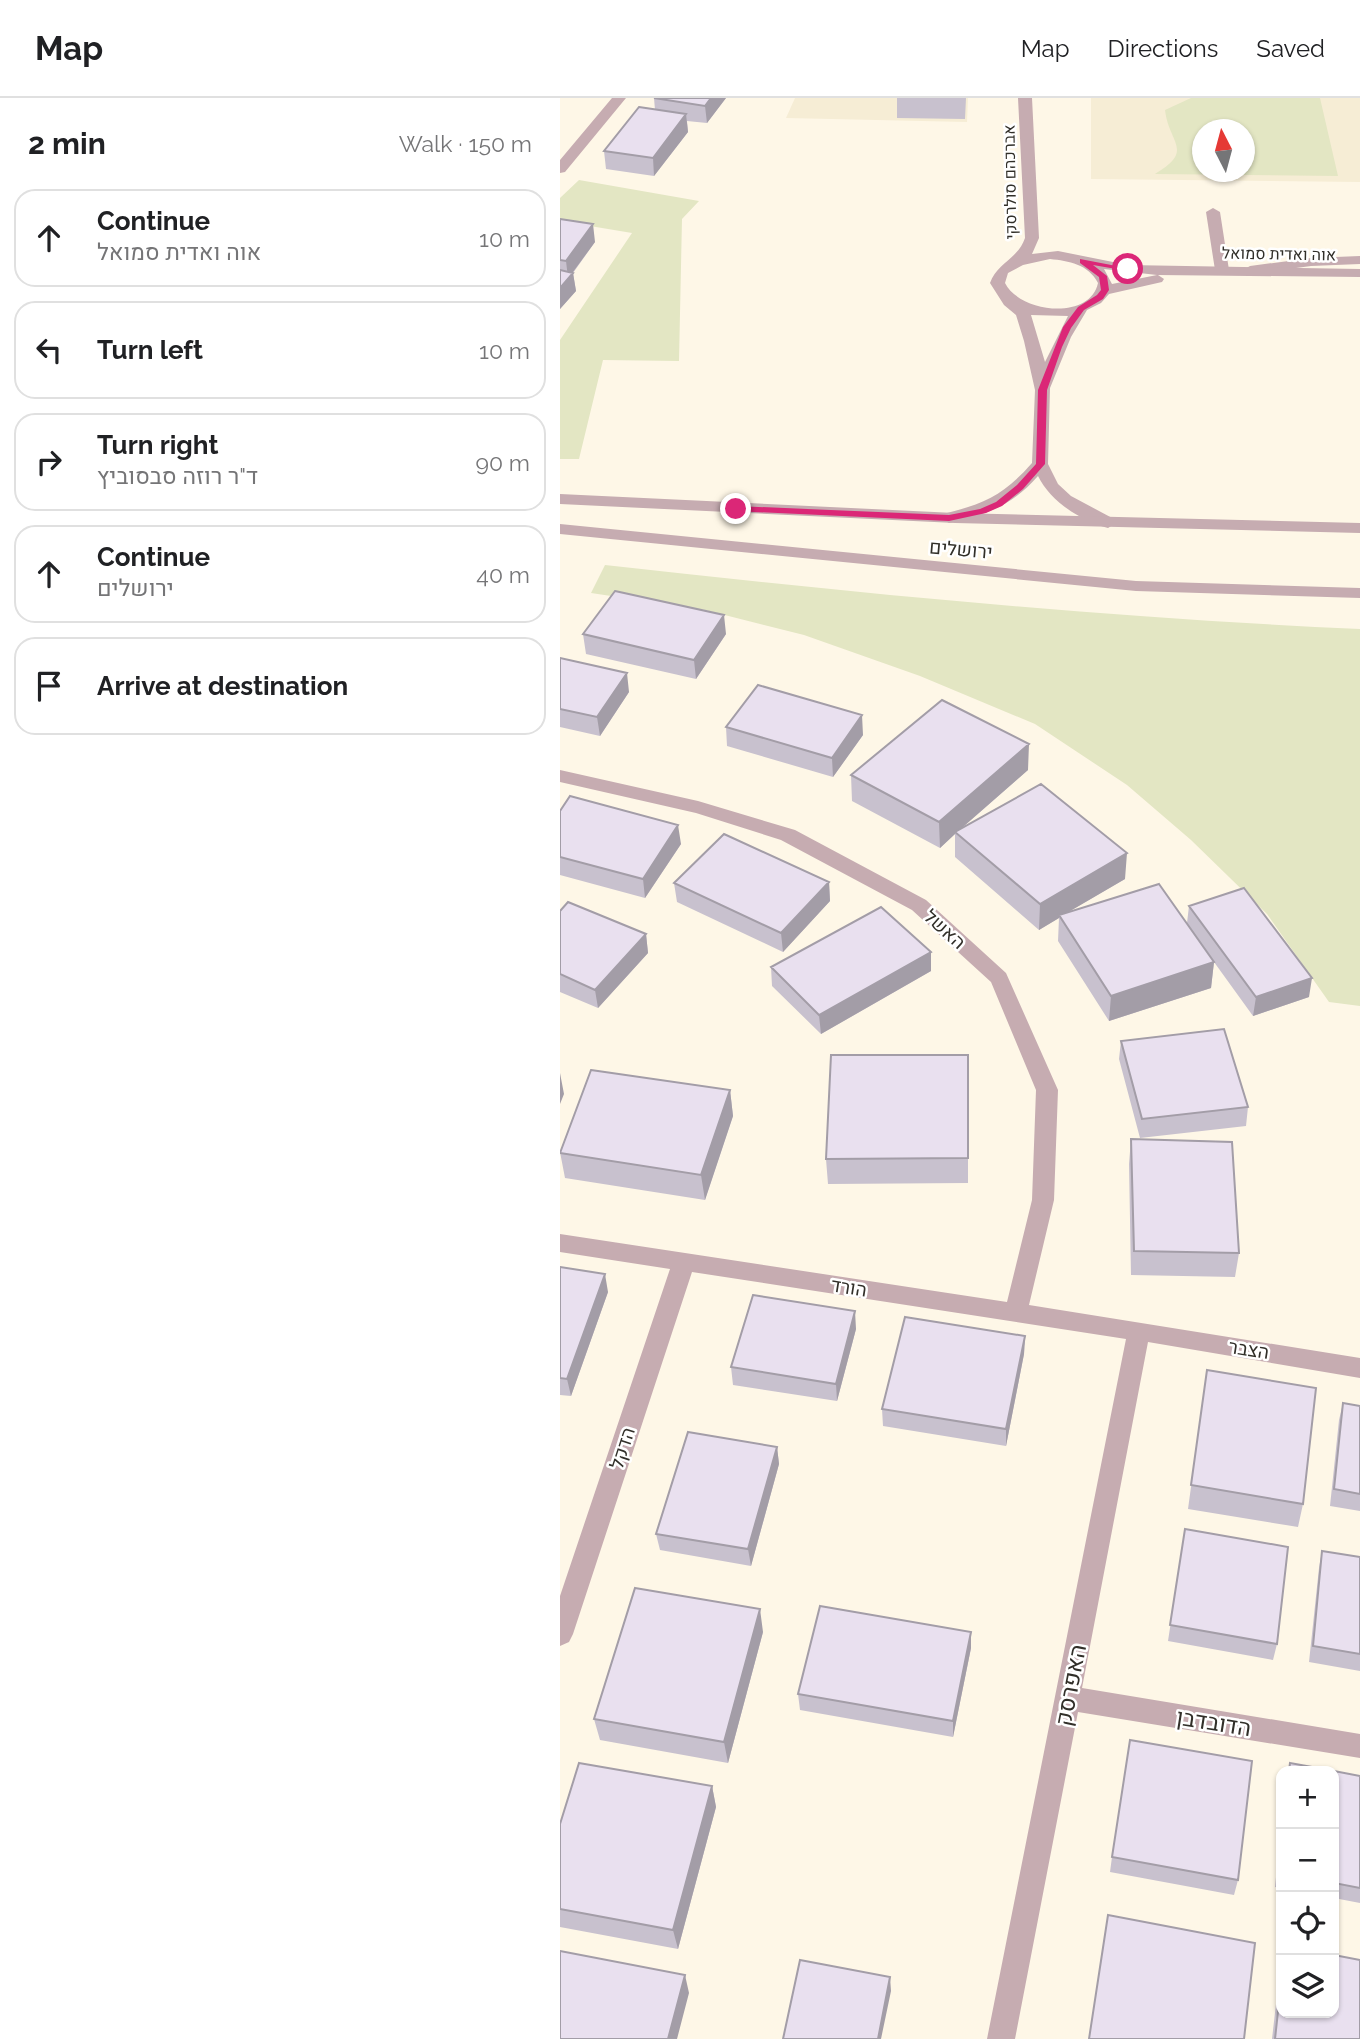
<!DOCTYPE html>
<meta charset="utf-8">
<style>
body{margin:0;font-family:Raleway,Heebo,sans-serif;background:#f2f2f2;color:#202124}
.controls{position:absolute;right:21px;bottom:21px;display:grid;overflow:hidden;border-radius:14px;box-shadow:0 2px 5px #0004}
.controls button{width:63px;height:63px;display:grid;place-items:center;padding:0;border:0;border-bottom:2px solid #e0e0e0;background:#fff;color:#202124;font:35px sans-serif}
.compass{position:absolute;left:632px;top:21px;width:63px;height:63px;border-radius:50%;background:#fff;box-shadow:0 2px 5px #0004;rotate:354deg}
.stop{position:absolute;width:21px;height:21px;margin:-16px;border:5px solid #db2777;border-radius:50%;background:#fff}
.stop.end{background:#db2777;border-color:#fff;box-shadow:0 2px 7px #0008}
.list{margin:0;padding:0;list-style:none}
h2{display:flex;justify-content:space-between;align-items:center;height:91px;margin:0;padding:0 28px;font-size:30px}
h2 small{font-size:23px;font-weight:400;color:#757577}
.list li{display:grid;grid-template-columns:46px 1fr auto;gap:21px;align-items:center;box-sizing:border-box;height:98px;margin:0 14px 14px;padding:0 14px;border:2px solid #e0e0e0;border-radius:21px}
.list b{display:block;font-size:26px;white-space:nowrap}
.list p{margin:0;font-size:23px;white-space:nowrap;color:#757577}
.list em{font-size:23px;font-style:normal;color:#757577}
.icon{flex:none;width:38px;height:38px;fill:none;stroke:currentColor;stroke-width:2;stroke-linecap:round;stroke-linejoin:round}
.map{position:relative;flex:none;width:800px;height:1941px;overflow:hidden}
header{display:flex;align-items:center;gap:42px;box-sizing:border-box;height:98px;padding:0 35px;background:#fff;border-bottom:2px solid #e0e0e0}
header strong{font-size:33px}
nav{display:flex;gap:38px;margin-inline-start:auto;font-size:24px}
main{display:flex}
aside{flex:1;background:#fff}
.map>svg:first-child{display:block}
.built{fill:#f6edd5;fill-rule:evenodd}
.green{fill:#e3e6c3;fill-rule:evenodd}
.lines{fill:none;stroke-linecap:round;stroke-linejoin:round}
.service{fill:#c6acb1;fill-rule:evenodd}
.minor{fill:#c6acb1;fill-rule:evenodd}
.tertiary{fill:#c6acb1;fill-rule:evenodd}
.wall{fill:#c8c1ce}
.shaded-wall{fill:#a39da7}
.building{fill:#e9e0ef;stroke:#a39da7;stroke-width:2}
.route{fill:#db2777}
.labels{text-anchor:middle;dominant-baseline:central;stroke-width:5;stroke-linejoin:round;paint-order:stroke}
.far-street-label{font-size:16px;fill:#312f29;stroke:#fff}
.street-label{font-size:19px;fill:#312f29;stroke:#fff}
.near-street-label{font-size:23px;fill:#312f29;stroke:#fff}
</style>
<header>
<strong>Map</strong>
<nav><a>Map</a><a>Directions</a><a>Saved</a></nav>
</header>
<main>
<aside>
<h2>2 min<small>Walk · 150 m</small></h2>
<ul class="list">
<li><svg class="icon" aria-label="ahead" viewBox="0 0 24 24"><path d="M12 20V5M6 11l6-6 6 6"/></svg><div><b>Continue</b><p>אוה ואדית סמואל</p></div><em>10 m</em></li>
<li><svg class="icon" aria-label="left" viewBox="0 0 24 24"><path d="M17 20v-9H6M10 6l-5 5 5 5"/></svg><div><b>Turn left</b></div><em>10 m</em></li>
<li><svg class="icon" aria-label="right" viewBox="0 0 24 24"><path d="M7 20v-9h11M14 6l5 5-5 5"/></svg><div><b>Turn right</b><p>ד&quot;ר רוזה סבסוביץ</p></div><em>90 m</em></li>
<li><svg class="icon" aria-label="ahead" viewBox="0 0 24 24"><path d="M12 20V5M6 11l6-6 6 6"/></svg><div><b>Continue</b><p>ירושלים</p></div><em>40 m</em></li>
<li><svg class="icon" aria-label="arrive" viewBox="0 0 24 24"><path d="M6 21V4h12l-3 4 3 4H6"/></svg><div><b>Arrive at destination</b></div></li>
</ul>
</aside>
<div class="map">
<svg width="800" height="1941" viewBox="0 0 800 1941">
<rect width="100%" height="100%" fill="#fef7e7"/>
<path class="built" d="M 235,0 L 408,0 L 407,24 L 226,20 Z
M 531,0 L 800,0 L 800,84 L 531,81 ZM 642,32 L 684,32 L 684,74 L 642,74 Z"/>
<path class="green" d="M 631,0 L 760,0 L 778,78 L 595,76 C 635,52 609,46 605,12 ZM 642,32 L 684,32 L 684,74 L 642,74 Z
M 19,82 L 139,103 L 122,121 L 119,263 L 43,262 L 19,361 L 0,361 L 0,242 L 72,135 L 0,123 L 0,100 Z
M 45,467 C 297,495 547,520 800,531 L 800,908 L 769,904 L 707,816 L 631,742 L 567,687 L 475,626 L 360,578 L 244,537 L 145,512 L 31,495 Z"/>
<g class="lines">
<path class="service" d="M 653,110 L 660,114 L 669,172 L 662,176 L 655,172 L 646,114 Z
M 800,158 L 800,166 L 751,168 L 690,176 L 683,172 L 690,168 L 751,160 Z"/>
<path class="minor" d="M 52,0 L 66,0 L 5,74 L 0,75 L 0,62 Z
M 458,0 L 472,0 L 479,140 L 472,156 L 498,153 L 568,167 L 800,171 L 800,179 L 598,177 L 604,181 L 602,184 L 549,196 L 541,205 L 527,212 L 511,239 L 490,290 L 488,366 L 498,386 L 511,398 L 554,421 L 556,425 L 548,430 C 521,423 490,403 478,378 C 453,407 425,417 389,425 L 381,420 L 383,416 C 424,406 444,397 472,365 L 475,292 L 464,243 L 456,217 L 444,207 L 430,185 C 437,165 458,161 465,140 ZM 490,161 C 509,163 528,166 538,185 C 530,223 460,215 445,185 L 448,175 L 463,167 ZM 544,171 L 597,177 L 552,186 ZM 471,217 L 508,218 L 485,264 Z
M 0,672 L 138,703 L 235,732 L 366,802 L 446,875 L 498,992 L 494,1102 L 469,1207 L 800,1260 L 800,1280 L 588,1244 L 522,1590 L 800,1636 L 800,1660 L 518,1614 L 455,1941 L 427,1941 L 566,1241 L 132,1174 L 13,1536 L 9,1544 L 0,1548 L 0,1498 L 110,1171 L 0,1154 L 0,1136 L 447,1204 L 472,1102 L 476,992 L 431,884 L 352,812 L 221,742 L 136,715 L 0,684 Z"/>
<path class="tertiary" d="M 0,396 L 395,415 L 800,425 L 800,435 L 395,425 L 0,406 Z
M 0,426 L 576,483 L 800,490 L 800,500 L 576,493 L 0,436 Z"/>
</g>
<path class="wall" d="M 94,0 L 166,0 L 147,25 L 127,23 L 128,34 L 94,78 L 46,71 L 44,53 L 95,12 Z
M 337,0 L 406,0 L 405,21 L 337,20 Z
M 0,121 L 35,144 L 13,175 L 16,193 L 0,211 Z
M 23,536 L 166,536 L 136,581 L 26,556 Z
M 0,560 L 69,594 L 40,638 L 0,629 Z
M 166,629 L 303,637 L 273,679 L 167,648 Z
M 468,672 L 403,729 L 565,781 L 508,814 L 627,825 L 629,808 L 749,899 L 693,918 L 654,864 L 651,890 L 549,923 L 498,843 L 499,820 L 479,832 L 395,759 L 395,736 L 380,750 L 292,703 L 291,677 Z
M 0,713 L 121,746 L 85,800 L 0,777 Z
M 269,784 L 270,803 L 223,854 L 117,804 L 114,785 Z
M 0,813 L 86,836 L 88,855 L 38,910 L 0,894 Z
M 211,869 L 371,873 L 261,936 L 212,888 Z
M 561,943 L 688,1009 L 686,1028 L 580,1040 L 559,961 Z
M 408,957 L 408,1085 L 268,1086 L 266,1061 Z
M 170,992 L 173,1018 L 145,1102 L 5,1080 L 0,1054 Z
M 571,1041 L 679,1155 L 675,1179 L 571,1177 L 569,1066 Z
M 0,1169 L 48,1194 L 11,1298 L 0,1297 Z
M 296,1231 L 277,1303 L 173,1287 L 171,1269 Z
M 465,1238 L 464,1256 L 446,1348 L 323,1328 L 322,1311 Z
M 647,1272 L 743,1406 L 738,1429 L 628,1411 Z
M 783,1305 L 800,1308 L 800,1413 L 770,1408 L 779,1322 Z
M 217,1349 L 219,1366 L 191,1468 L 100,1452 L 96,1436 Z
M 625,1431 L 717,1546 L 713,1562 L 608,1543 Z
M 762,1453 L 800,1459 L 800,1573 L 749,1564 L 759,1470 Z
M 203,1534 L 168,1665 L 40,1642 L 34,1621 Z
M 411,1534 L 411,1550 L 393,1639 L 240,1612 L 238,1596 Z
M 774,1673 L 800,1678 L 800,1805 L 774,1800 Z
M 152,1688 L 156,1709 L 118,1851 L 0,1829 L 0,1726 Z
M 721,1729 L 721,1790 L 715,1789 Z
M 552,1759 L 678,1782 L 674,1797 L 550,1774 Z
M 721,1862 L 721,1915 L 800,1941 L 712,1941 Z"/>
<path class="shaded-wall" d="M 151,0 L 166,0 L 147,25 L 145,8 Z
M 126,16 L 128,34 L 94,78 L 93,60 Z
M 33,126 L 35,144 L 10,178 L 13,175 L 16,193 L 0,211 L 0,190 L 8,180 L 6,163 Z
M 164,517 L 166,536 L 136,581 L 134,562 Z
M 67,575 L 69,594 L 40,638 L 37,619 Z
M 302,617 L 303,637 L 273,679 L 272,660 Z
M 469,646 L 468,672 L 396,735 L 395,734 L 395,736 L 380,750 L 379,724 Z
M 118,727 L 121,746 L 85,800 L 83,781 Z
M 567,755 L 565,781 L 500,819 L 499,817 L 499,820 L 479,832 L 480,806 Z
M 269,784 L 270,803 L 223,854 L 221,835 Z
M 86,836 L 88,855 L 38,910 L 35,892 Z
M 371,854 L 371,873 L 261,936 L 259,917 Z
M 654,864 L 651,890 L 549,923 L 551,898 Z
M 752,880 L 749,899 L 693,918 L 696,899 Z
M 0,975 L 4,996 L 0,1006 Z
M 170,992 L 173,1018 L 145,1102 L 141,1077 Z
M 45,1176 L 48,1194 L 11,1298 L 7,1281 Z
M 295,1213 L 296,1231 L 277,1303 L 276,1286 Z
M 465,1238 L 464,1256 L 446,1348 L 446,1331 Z
M 217,1349 L 219,1366 L 191,1468 L 188,1451 Z
M 200,1511 L 203,1534 L 168,1665 L 164,1644 Z
M 411,1534 L 411,1550 L 393,1639 L 393,1623 Z
M 152,1688 L 156,1709 L 118,1851 L 113,1832 Z
M 125,1877 L 129,1895 L 117,1941 L 108,1941 Z
M 330,1879 L 331,1893 L 321,1941 L 318,1941 Z"/>
<path class="building" d="M 94,0 L 151,0 L 145,8 Z
M 79,9 L 126,16 L 93,60 L 44,53 Z
M 0,121 L 33,126 L 6,163 L 0,162 Z
M 0,172 L 13,175 L 0,190 Z
M 55,493 L 164,517 L 134,562 L 23,536 Z
M 0,560 L 67,575 L 37,619 L 0,611 Z
M 198,587 L 302,617 L 272,660 L 166,629 Z
M 382,602 L 469,646 L 379,724 L 291,677 Z
M 481,686 L 567,755 L 480,806 L 395,734 Z
M 10,698 L 118,727 L 83,781 L 0,759 L 0,713 Z
M 164,736 L 269,784 L 221,835 L 114,785 Z
M 599,786 L 654,864 L 551,898 L 499,817 Z
M 684,790 L 752,880 L 696,899 L 629,808 Z
M 8,804 L 86,836 L 35,892 L 0,876 L 0,813 Z
M 321,809 L 371,854 L 259,917 L 211,869 Z
M 664,931 L 688,1009 L 582,1021 L 561,943 Z
M 271,957 L 408,957 L 408,1060 L 266,1061 Z
M 31,972 L 170,992 L 141,1077 L 0,1055 Z
M 571,1041 L 672,1044 L 679,1155 L 574,1153 Z
M 0,1169 L 45,1176 L 7,1281 L 0,1280 Z
M 193,1197 L 295,1213 L 276,1286 L 171,1269 Z
M 345,1219 L 465,1238 L 446,1331 L 322,1311 Z
M 647,1272 L 756,1290 L 743,1406 L 631,1387 Z
M 783,1305 L 800,1308 L 800,1396 L 774,1391 Z
M 128,1334 L 217,1349 L 188,1451 L 96,1436 Z
M 625,1431 L 728,1449 L 717,1546 L 610,1527 Z
M 762,1453 L 800,1459 L 800,1556 L 753,1548 Z
M 75,1490 L 200,1511 L 164,1644 L 34,1621 Z
M 260,1508 L 411,1534 L 393,1623 L 238,1596 Z
M 570,1642 L 692,1663 L 678,1782 L 552,1759 Z
M 19,1665 L 152,1688 L 113,1832 L 0,1811 L 0,1726 Z
M 730,1665 L 774,1673 L 729,1673 Z
M 774,1673 L 800,1678 L 800,1790 L 774,1785 Z
M 721,1751 L 721,1774 L 719,1774 Z
M 548,1817 L 695,1845 L 684,1941 L 529,1941 Z
M 0,1853 L 125,1877 L 108,1941 L 0,1941 Z
M 774,1857 L 800,1862 L 800,1941 L 715,1941 L 721,1886 L 721,1915 L 774,1915 Z
M 240,1862 L 330,1879 L 318,1941 L 223,1941 Z"/>
<path class="route" d="M 520,161 L 572,171 L 568,173 L 533,167 L 547,178 L 549,192 L 543,201 L 524,212 L 511,230 L 502,249 L 487,292 L 485,366 L 463,391 L 442,408 L 426,415 L 389,423 L 173,413 L 172,411 L 176,408 L 389,417 L 420,411 L 436,404 L 457,387 L 476,366 L 478,292 L 503,229 L 518,209 L 537,197 L 541,192 L 539,179 L 520,165 Z"/>
<g class="labels">
<g class="far-street-label">
<text transform="translate(450 84) rotate(-91)">אברכהם סולרסקי</text>
<text transform="translate(719 156) rotate(1)">אוה ואדית סמואל</text>
</g>
<g class="street-label">
<text transform="translate(401 451) rotate(5)">ירושלים</text>
<text transform="translate(385 831) rotate(42)">האשל</text>
<text transform="translate(289 1189) rotate(9)">הורד</text>
<text transform="translate(689 1251) rotate(9)">הצבר</text>
<text transform="translate(62 1350) rotate(-72)">הדקל</text>
</g>
<g class="near-street-label">
<text transform="translate(510 1587) rotate(-79)">האפרסק</text>
<text transform="translate(654 1624) rotate(9)">הדובדבן</text>
</g>
</g>
</svg>
<div class="controls">
<button>+</button>
<button>−</button>
<button><svg class="icon" aria-label="locate" viewBox="0 0 24 24"><circle cx="12" cy="12" r="6"/><path d="M12 2v4M12 18v4M2 12h4M18 12h4"/></svg></button>
<button><svg class="icon" aria-label="layers" viewBox="0 0 24 24"><path d="M12 4l9 5-9 5-9-5zM3 14l9 5 9-5"/></svg></button>
</div>
<svg class="compass" viewBox="-18 -18 36 36"><path d="M0-13l5 13h-10z" fill="#e53935"/><path d="M0 13l5-13h-10z" fill="#757577"/></svg>
<div class="stop" style="left:568px;top:171px"></div>
<div class="stop end" style="left:176px;top:411px"></div>
</div>
</main>
